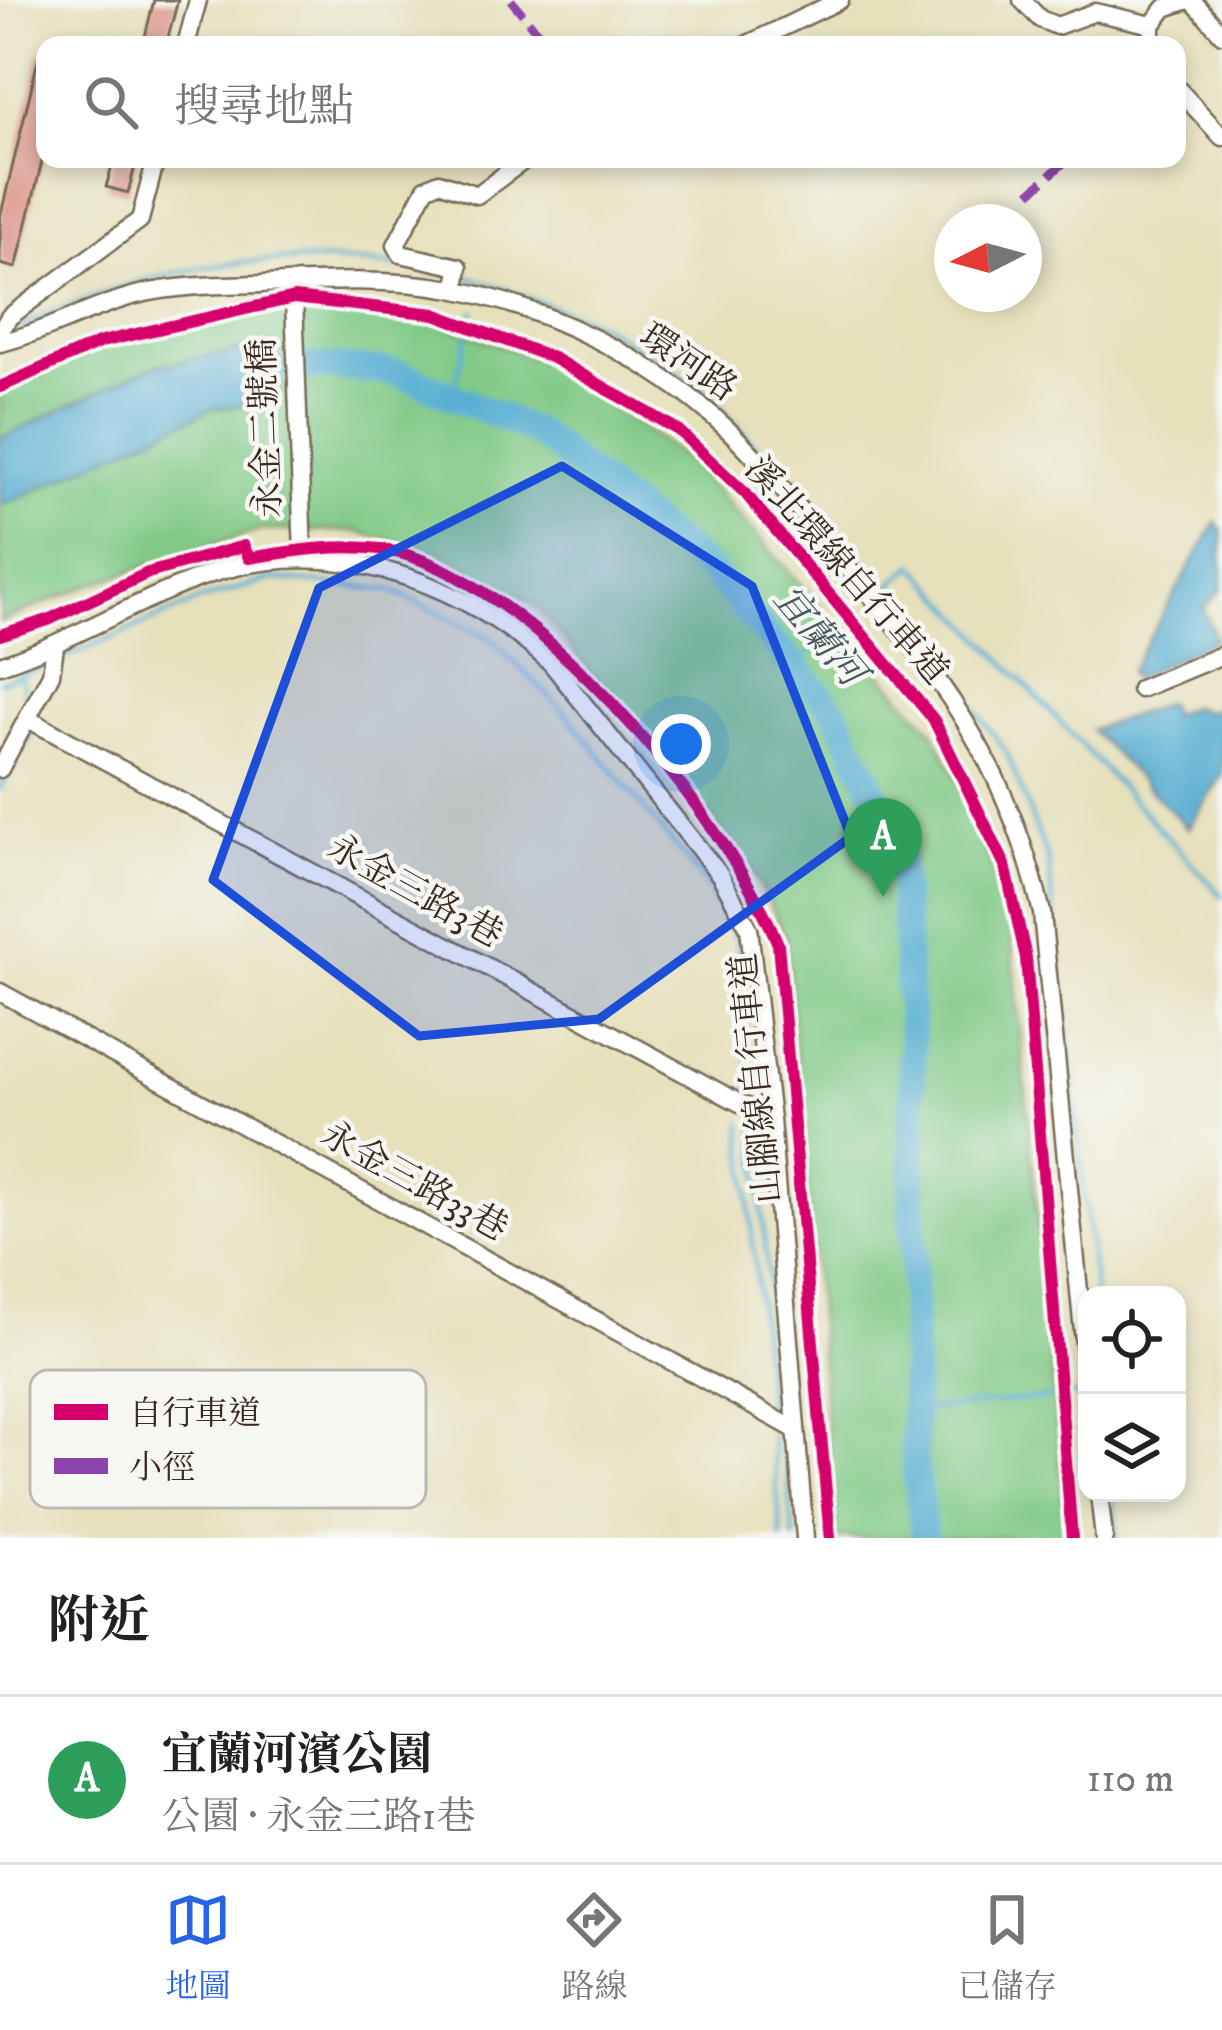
<!DOCTYPE html>
<html lang="zh-TW">
<meta charset="utf-8">
<style>
body{margin:0;font-family:"IM FELL DW Pica","Noto Serif TC",serif;background:#f6f6f6;color:#222}
.controls{position:absolute;right:36px;bottom:36px;display:grid;overflow:hidden;border-radius:24px;box-shadow:0 6px 18px #0003}
.controls button{width:108px;height:108px;display:grid;place-items:center;padding:0;border:0;border-bottom:3px solid #e0e0e0;background:#fff;color:#222;font:60px sans-serif}
.compass{position:absolute;left:934px;top:204px;width:108px;height:108px;border-radius:50%;background:#fff;box-shadow:0 6px 18px #0003;rotate:264deg}
.you{position:absolute;left:681px;top:744px;width:42px;height:42px;margin:-30px;border:9px solid #fff;border-radius:50%;background:#1a73e8;box-shadow:0 0 0 18px #1a73e833}
.badge{display:grid;place-items:center;width:78px;height:78px;border-radius:50%;background:#2563eb;color:#fff;font-size:39px;font-weight:700}
.pin{position:absolute;translate:-50% -99px;filter:drop-shadow(0 3px 6px #0008)}
.pin::after{content:'';position:absolute;top:63px;width:42px;height:36px;background:inherit;clip-path:polygon(0 0,100% 0,50% 100%)}
.list{margin:0;padding:0;list-style:none}
h2{display:flex;justify-content:space-between;align-items:center;height:156px;margin:0;padding:0 48px;font-size:51px}
h2 small{font-size:39px;font-weight:400;color:#767676}
.list li{display:grid;grid-template-columns:78px 1fr auto;gap:36px;align-items:center;box-sizing:border-box;height:168px;padding:0 48px;border-top:3px solid #e0e0e0}
.list b{display:block;font-size:45px;white-space:nowrap}
.list p{margin:0;font-size:39px;white-space:nowrap;color:#767676}
.list em{font-size:39px;font-style:normal;color:#767676}
.icon{flex:none;width:66px;height:66px;fill:none;stroke:currentColor;stroke-width:2;stroke-linecap:round;stroke-linejoin:round}
.map{position:relative;flex:none;width:1222px;height:1538px;overflow:hidden}
.search{position:absolute;background:#fff;box-shadow:0 6px 18px #0003;left:36px;right:36px;top:36px;height:132px;display:flex;align-items:center;gap:30px;box-sizing:border-box;padding:0 42px;border-radius:24px;color:#767676;font-size:45px}
.sheet{height:324px;background:#fff}
nav{display:flex;justify-content:space-around;align-items:center;box-sizing:border-box;height:168px;border-top:3px solid #e0e0e0;background:#fff;font-size:33px;color:#767676}
nav a{display:grid;justify-items:center;gap:6px}
nav .on{color:#2563eb}
.map>svg:first-child{display:block}
.green{fill:#80c986;stroke:#5e7a52;stroke-width:3}
.water{fill:#56aed3;stroke:#486c78;stroke-width:3}
.lines{fill:none;stroke-linecap:round;stroke-linejoin:round}
.stream{stroke:#56aed3;stroke-width:4.5}
.river{stroke:#56aed3;stroke-width:27}
.building{fill:#da9084}
.minor-casing{stroke:#776a55;stroke-width:21}
.minor{stroke:#fff;stroke-width:16}
.quiet{stroke:#8e44ad;stroke-width:9;stroke-dasharray:18 9;stroke-linecap:butt}
.cycleway-casing{stroke:#f6f6f2;stroke-width:20}
.cycleway{stroke:#d6006c;stroke-width:12}
.marked{fill:#1d4ed8;fill-opacity:0.2;stroke:#1d4ed8;stroke-width:9;stroke-linejoin:round}
.labels{text-anchor:middle;dominant-baseline:central;stroke-width:9;stroke-linejoin:round;paint-order:stroke}
.street-label{font-size:36px;fill:#3b2a1e;stroke:#f6f6f2}
.water-label{font-size:39px;font-style:italic;fill:#44585d;stroke:#f6f6f2}
.key{fill:#f6f6f2;stroke:#beb9b2;stroke-width:3}
.key-label{font-size:33px;fill:#3b2a1e}
</style>
<div class="map">
<svg width="1222" height="1538" viewBox="0 0 1222 1538">
<rect width="100%" height="100%" fill="#f6f6f2"/>
<filter id="ink" filterUnits="userSpaceOnUse"><feTurbulence type="fractalNoise" baseFrequency=".00833" numOctaves="2"/><feDisplacementMap in="SourceGraphic" scale="24" xChannelSelector="R" yChannelSelector="G"/><feConvolveMatrix kernelMatrix="1 2 1 2 8 2 1 2 1" color-interpolation-filters="sRGB"/></filter>
<filter id="wash" filterUnits="userSpaceOnUse"><feTurbulence type="fractalNoise" baseFrequency=".004" numOctaves="4" result="noise"/><feDisplacementMap in="SourceGraphic" scale="48" xChannelSelector="R" yChannelSelector="G"/><feGaussianBlur stdDeviation="2.7" result="paint"/><feColorMatrix in="noise" values="0 0 0 0 0 0 0 0 0 0 0 0 0 0 0 0 0 1.4 0 .05"/><feComposite in="paint" operator="in"/></filter>
<g filter="url(#wash)">
<rect width="100%" height="100%" fill="#e6e0bb"/>
<path class="green" d="M 288,307 L 435,322 L 546,362 L 687,459 L 933,731 L 975,815 L 1011,930 L 1067,1538 L 836,1538 L 786,938 L 749,863 L 535,604 L 439,553 L 355,531 L 261,530 L 91,584 L 0,622 L 0,393 L 100,347 Z"/>
<path class="water" d="M 275,344 L 280,399 L 212,409 L 0,506 L 0,439 L 150,367 Z
M 1216,522 L 1222,530 L 1222,589 L 1203,608 L 1216,639 L 1133,679 L 1129,673 Z
M 1222,702 L 1222,775 L 1188,828 L 1091,730 L 1167,703 L 1171,715 L 1191,707 L 1211,712 Z"/>
<g class="lines">
<path class="stream" d="M 464,275 L 600,324 L 705,390 L 886,589 L 1007,753 L 1048,860 L 1095,1295
M 472,317 L 474,312
M 18,328 C 168,257 285,247 448,273
M 452,396 L 467,337
M 888,588 L 914,565 L 1222,896
M 57,661 L 203,599 L 272,579 L 391,590 L 490,638 L 563,710 L 708,886 L 738,943 L 751,1096
M 792,666 L 830,635
M 21,677 L 26,701
M 0,682 L 47,666
M 0,789 L 31,734
M 742,1123 L 768,1405
M 754,1125 L 780,1407
M 913,1411 L 1087,1394
M 771,1433 L 782,1538
M 783,1437 L 794,1538
M 1113,1493 L 1117,1538"/>
<path class="river" d="M 241,377 L 313,366 L 397,372 L 537,433 L 711,571 L 835,711 L 899,842 L 912,1039 L 914,1458 L 924,1538"/>
</g>
<g id="blocks">
<path class="building" d="M 154,0 L 178,0 L 166,45 L 143,45 Z
M 40,52 L 45,53 L 45,149 L 16,268 L 0,264 L 0,218 Z
M 114,159 L 137,159 L 128,193 L 106,187 Z"/>
</g>
</g>
<g filter="url(#ink)">
<use href="#blocks" fill-opacity="0" stroke="#776a55" stroke-width="3"/>
<g class="lines">
<defs>
<path id="minor" d="M 1022,0 L 1040,19 L 1057,26 L 1095,12 L 1152,25
M 1192,0 L 1222,34
M 1152,25 L 1165,8 L 1189,0
M 186,45 L 198,0
M 746,45 L 840,0
M 1152,45 L 1152,25
M 1177,88 L 1222,137
M 298,282 L 294,298 L 303,556
M 456,290 L 459,267 L 401,254 L 396,245 L 426,188 L 439,182 L 477,195 L 526,159
M 0,332 L 9,317 L 140,220 L 156,159
M 0,343 C 47,332 89,307 136,295 C 177,285 220,285 262,284 C 325,281 390,278 452,289 C 547,307 655,361 725,427 C 767,466 801,513 838,557 C 940,674 1006,759 1042,913 L 1087,1373
M 0,665 C 73,641 139,598 211,574 C 331,534 460,580 551,663 L 720,875 L 749,928 L 771,1120 L 805,1538
M 1140,689 L 1222,655
M 28,719 L 771,1120
M 0,769 L 51,674 L 55,647
M 0,992 L 796,1430
M 1099,1493 L 1104,1538"/>
</defs>
<use href="#minor" class="minor-casing"/>
<use href="#minor" class="minor"/>
<path class="quiet" d="M 511,0 L 548,45
M 1030,193 L 1068,159"/>
<defs>
<path id="cycleway" d="M 0,387 L 101,342 L 294,298 L 435,314 L 553,358 L 678,430 L 745,493 L 934,720 L 1005,865 L 1026,958 L 1072,1538
M 0,635 L 48,620 L 148,573 L 244,546 L 249,558 C 292,551 342,543 386,550 C 530,575 725,815 778,944 L 830,1538"/>
</defs>
<use href="#cycleway" class="cycleway-casing"/>
<use href="#cycleway" class="cycleway"/>
</g>
</g>
<path class="marked" d="M 562,466 L 752,586 L 851,837 L 599,1019 L 419,1036 L 213,880 L 319,588 Z"/>
<g class="labels">
<g class="street-label">
<text transform="translate(688 363) rotate(34)">環河路</text>
<text transform="translate(266 428) rotate(-92)">永金二號橋</text>
<text transform="translate(846 571) rotate(49)">溪北環線自行車道</text>
<text transform="translate(415 892) rotate(29)">永金三路3巷</text>
<text transform="translate(757 1078) rotate(-96)">山腳線自行車道</text>
<text transform="translate(414 1182) rotate(29)">永金三路33巷</text>
</g>
<g class="water-label">
<text transform="translate(819 636) rotate(50)">宜蘭河</text>
</g>
</g>
<rect x="30" y="1370" width="396" height="138" rx="18" class="key"/>
<rect x="54" y="1404" width="54" height="16" fill="#d6006c"/>
<rect x="54" y="1458" width="54" height="16" fill="#8e44ad"/>
<g class="key-label">
<text x="129" y="1424">自行車道</text>
<text x="129" y="1478">小徑</text>
</g>
</svg>
<div class="controls">
<button><svg class="icon" aria-label="locate" viewBox="0 0 24 24"><circle cx="12" cy="12" r="6"/><path d="M12 2v4M12 18v4M2 12h4M18 12h4"/></svg></button>
<button><svg class="icon" aria-label="layers" viewBox="0 0 24 24"><path d="M12 4l9 5-9 5-9-5zM3 14l9 5 9-5"/></svg></button>
</div>
<svg class="compass" viewBox="-18 -18 36 36"><path d="M0-13l5 13h-10z" fill="#e53935"/><path d="M0 13l5-13h-10z" fill="#767676"/></svg>
<div class="you"></div>
<div class="pin badge" style="left:883px;top:897px;background:#2e9e5b">A</div>
<div class="search"><svg class="icon" aria-label="search" viewBox="0 0 24 24"><circle cx="10" cy="10" r="6"/><path d="M15 15l6 6"/></svg>搜尋地點</div>
</div>
<section class="sheet">
<h2>附近<small></small></h2>
<ul class="list">
<li><span class="badge" style="background:#2e9e5b">A</span><div><b>宜蘭河濱公園</b><p>公園 · 永金三路1巷</p></div><em>110 m</em></li>
</ul>
</section>
<nav>
<a class="on"><svg class="icon" aria-label="map" viewBox="0 0 24 24"><path d="M3 6l6-2 6 2 6-2v14l-6 2-6-2-6 2zM9 4v14M15 6v14"/></svg>地圖</a>
<a><svg class="icon" aria-label="directions" viewBox="0 0 24 24"><path d="M12 3l9 9-9 9-9-9zM9 14v-3h6M13 9l2 2-2 2"/></svg>路線</a>
<a><svg class="icon" aria-label="saved" viewBox="0 0 24 24"><path d="M7 4h10v16l-5-4-5 4z"/></svg>已儲存</a>
</nav>
